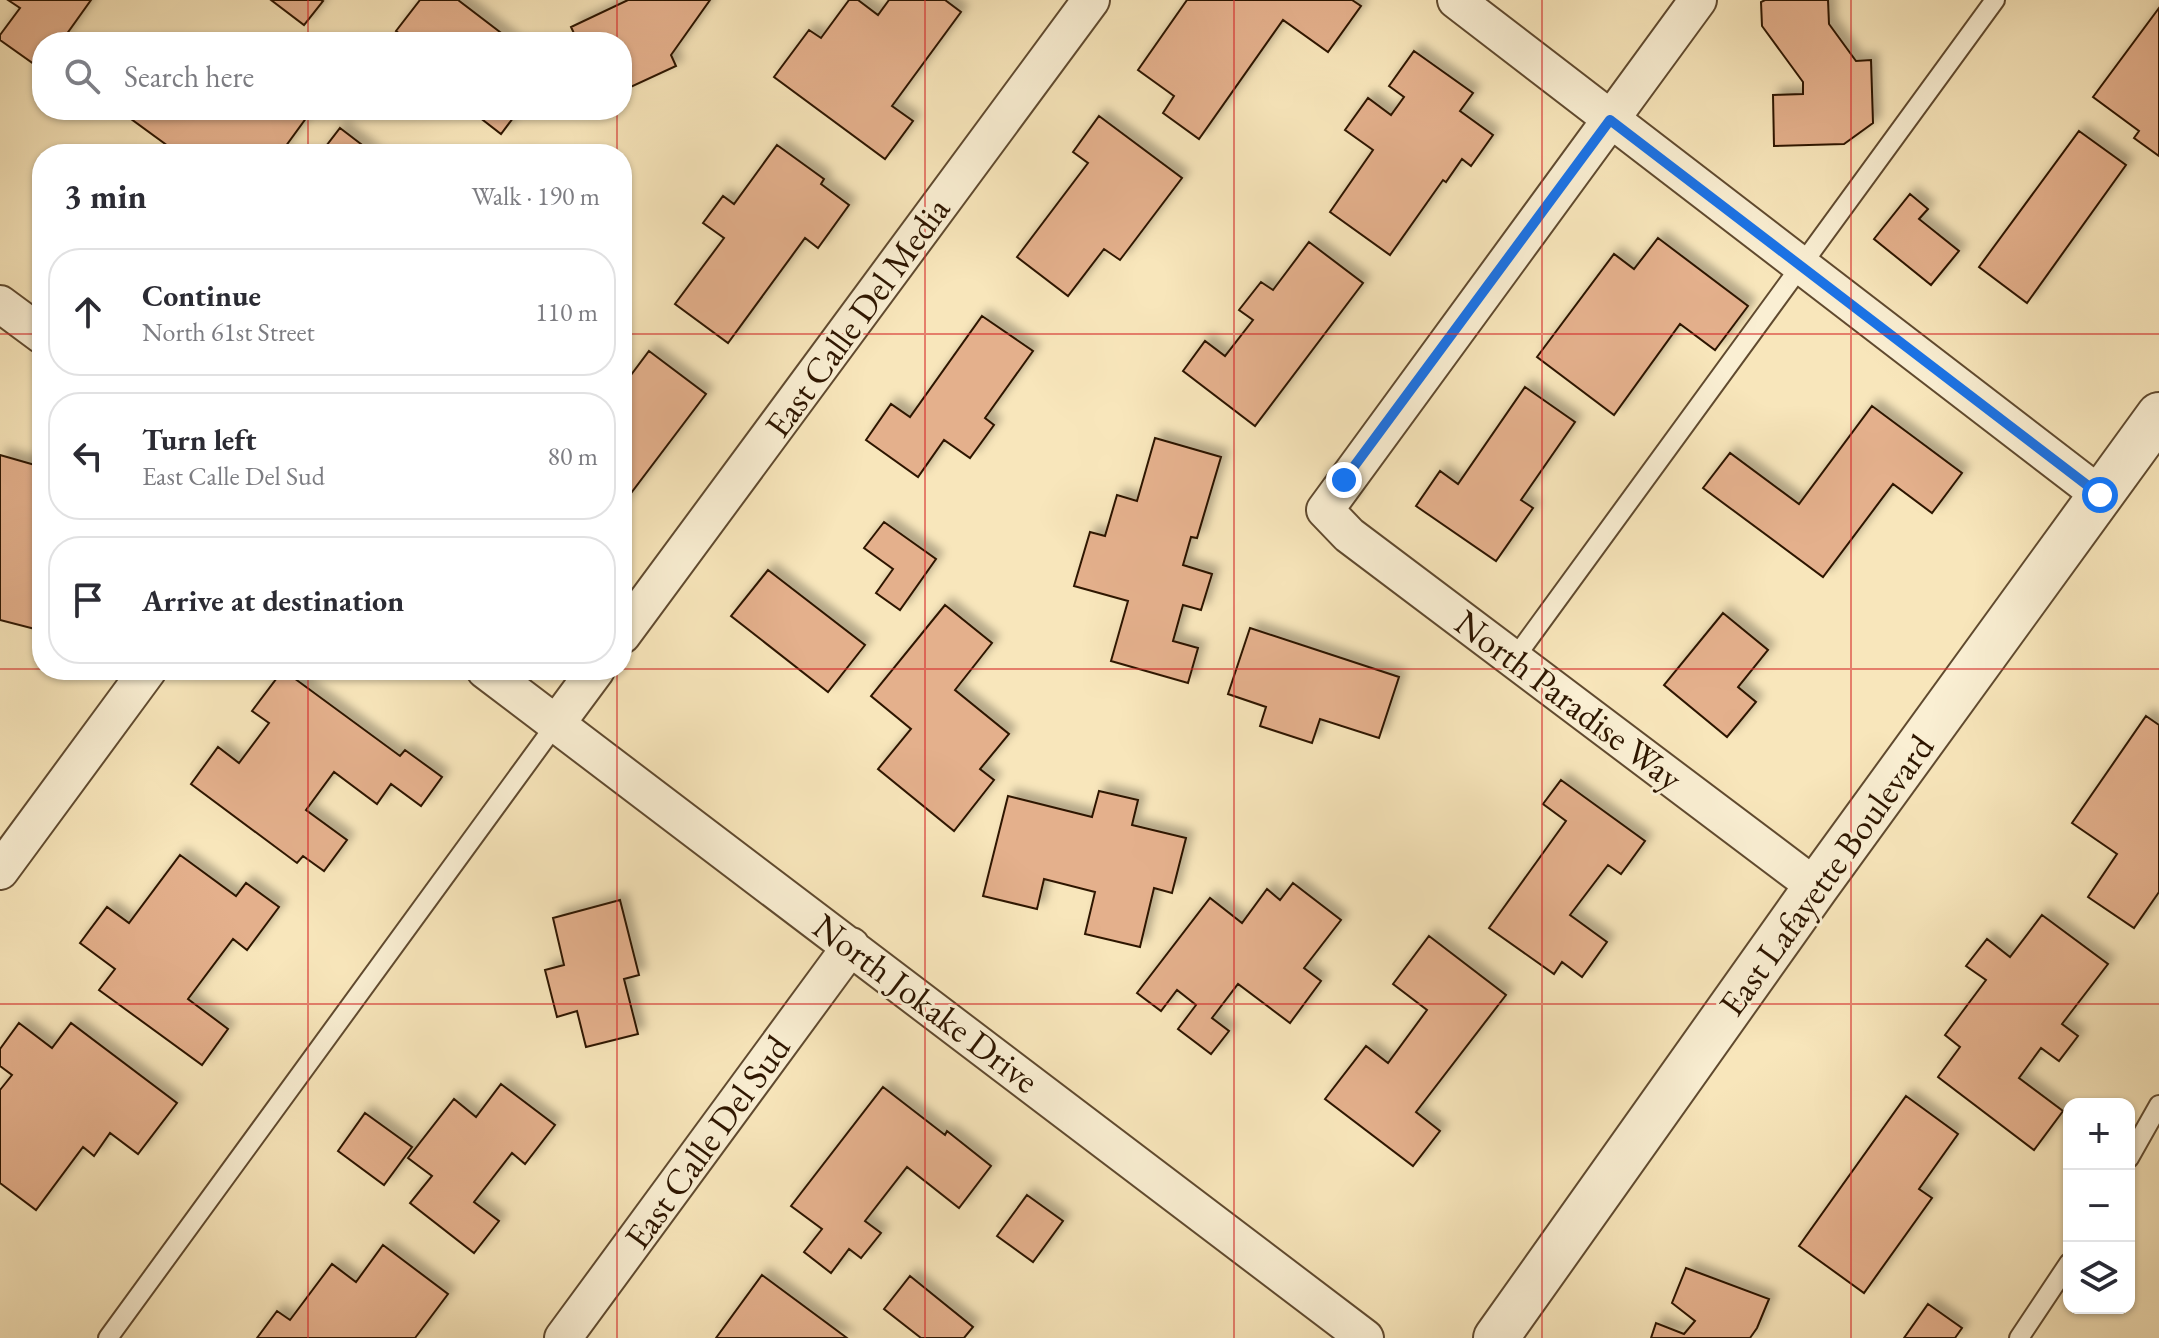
<!DOCTYPE html>
<meta charset="utf-8">
<style>
body{margin:0;font-family:"EB Garamond",serif;background:#f7f7f7;color:#2b2b33}
.controls{position:absolute;right:24px;bottom:24px;display:grid;overflow:hidden;border-radius:16px;box-shadow:0 2px 6px #0004}
.controls button{width:72px;height:72px;display:grid;place-items:center;padding:0;border:0;border-bottom:2px solid #e1e1e2;background:#fff;color:#2b2b33;font:40px sans-serif}
.stop{position:absolute;width:24px;height:24px;margin:-18px;border:6px solid #1a73e8;border-radius:50%;background:#fff}
.stop.end{background:#1a73e8;border-color:#fff;box-shadow:0 2px 8px #0008}
.list{margin:0;padding:0;list-style:none}
h2{display:flex;justify-content:space-between;align-items:center;height:104px;margin:0;padding:0 32px;font-size:34px}
h2 small{font-size:26px;font-weight:400;color:#7c7c81}
.list li{display:grid;grid-template-columns:52px 1fr auto;gap:24px;align-items:center;box-sizing:border-box;height:128px;margin:0 16px 16px;padding:0 16px;border:2px solid #e1e1e2;border-radius:32px}
.list b{display:block;font-size:30px;white-space:nowrap}
.list p{margin:0;font-size:26px;white-space:nowrap;color:#7c7c81}
.list em{font-size:26px;font-style:normal;color:#7c7c81}
.icon{flex:none;width:44px;height:44px;fill:none;stroke:currentColor;stroke-width:2;stroke-linecap:round;stroke-linejoin:round}
.map{position:relative;flex:none;width:2159px;height:1338px;overflow:hidden}
.search{position:absolute;background:#fff;box-shadow:0 2px 6px #0004;left:32px;top:32px;width:600px;height:88px;display:flex;align-items:center;gap:20px;box-sizing:border-box;padding:0 28px;border-radius:32px;color:#7c7c81;font-size:30px}
.panel{position:absolute;background:#fff;box-shadow:0 2px 6px #0004;left:32px;top:144px;width:600px;height:536px;border-radius:32px}
.map>svg:first-child{display:block}
.building{fill:#e4b08c;stroke:#2e1600;stroke-width:2;filter:url(#shadow)}
.lines{fill:none;stroke-linecap:round;stroke-linejoin:round}
.service-casing{stroke:#604a2f;stroke-width:22}
.minor-casing{stroke:#604a2f;stroke-width:40}
.tertiary-casing{stroke:#604a2f;stroke-width:48}
.service{stroke:#faefd3;stroke-width:18}
.minor{stroke:#faefd3;stroke-width:36}
.tertiary{stroke:#faefd3;stroke-width:44}
.route{stroke:#1a73e8;stroke-width:10}
.grid{fill:none;stroke:#d62828;stroke-width:2;stroke-opacity:0.55}
.labels{text-anchor:middle;dominant-baseline:central;stroke-width:6;stroke-linejoin:round;paint-order:stroke}
.street-label{font-size:36px;fill:#2e1600;stroke:#faefd3}
</style>
<div class="map">
<svg width="2159" height="1338" viewBox="0 0 2159 1338">
<defs>
<filter id="shadow"><feDropShadow dx="7" dy="-7" stdDeviation="4" flood-color="#0004"/></filter>
</defs>
<rect width="100%" height="100%" fill="#f8e6bb"/>
<filter id="stains"><feTurbulence type="fractalNoise" baseFrequency=".0025" numOctaves="4"/><feColorMatrix values="0 0 0 0 .2 0 0 0 0 .09 0 0 0 0 .02 0 0 0 .5 -.17"/></filter>
<radialGradient id="worn" r=".72"><stop offset=".6" stop-color="#630" stop-opacity="0"/><stop offset="1" stop-color="#630" stop-opacity=".3"/></radialGradient>
<path class="building" d="M 8,0 L 91,0 L 61,42 L 42,42 L 41,69 L 0,40 L 0,35 L 20,8 Z
M 271,0 L 321,0 L 323,1 L 304,25 Z
M 420,0 L 458,0 L 513,42 L 410,42 L 396,31 Z
M 628,0 L 710,0 L 671,55 L 676,66 L 622,91 L 622,42 L 578,42 L 571,27 Z
M 849,0 L 858,0 L 878,15 L 889,0 L 945,0 L 961,12 L 892,106 L 913,121 L 885,159 L 774,77 L 809,30 L 821,38 Z
M 1187,0 L 1352,0 L 1361,6 L 1328,52 L 1283,20 L 1199,139 L 1163,113 L 1174,96 L 1138,70 Z
M 1765,0 L 1828,0 L 1829,24 L 1856,61 L 1871,60 L 1873,123 L 1844,144 L 1774,146 L 1773,95 L 1803,94 L 1803,82 L 1762,26 L 1761,2 Z
M 2159,8 L 2159,156 L 2134,138 L 2139,131 L 2093,97 Z
M 1414,51 L 1473,93 L 1460,111 L 1493,135 L 1471,166 L 1462,159 L 1446,182 L 1443,180 L 1390,255 L 1330,212 L 1373,150 L 1345,130 L 1368,98 L 1391,115 L 1404,97 L 1389,86 Z
M 132,110 L 312,110 L 280,154 L 179,154 L 127,116 Z
M 470,110 L 519,110 L 501,134 Z
M 1099,116 L 1182,178 L 1120,260 L 1104,249 L 1068,296 L 1017,257 L 1088,163 L 1073,152 Z
M 340,128 L 374,154 L 320,154 Z
M 2079,131 L 2126,165 L 2027,303 L 1979,267 Z
M 777,145 L 824,179 L 821,184 L 849,205 L 818,248 L 805,238 L 728,343 L 675,304 L 724,238 L 703,223 L 723,196 L 734,204 Z
M 1910,194 L 1928,209 L 1919,219 L 1959,251 L 1931,285 L 1874,239 Z
M 1658,238 L 1748,306 L 1715,350 L 1680,324 L 1614,415 L 1537,357 L 1614,254 L 1634,269 Z
M 1309,242 L 1363,283 L 1255,426 L 1183,371 L 1205,341 L 1225,356 L 1253,320 L 1239,310 L 1261,282 L 1273,290 Z
M 982,316 L 1033,351 L 985,418 L 994,425 L 970,458 L 944,440 L 918,477 L 866,440 L 891,404 L 910,417 Z
M 649,351 L 706,394 L 622,505 L 622,387 Z
M 1525,387 L 1575,422 L 1521,500 L 1533,508 L 1496,561 L 1416,506 L 1440,471 L 1458,484 Z
M 1872,406 L 1962,473 L 1932,513 L 1893,484 L 1823,577 L 1703,488 L 1730,453 L 1799,504 Z
M 1155,438 L 1221,457 L 1197,538 L 1191,537 L 1183,565 L 1212,574 L 1201,610 L 1183,605 L 1173,641 L 1198,648 L 1188,683 L 1111,661 L 1128,601 L 1074,586 L 1090,532 L 1105,536 L 1117,495 L 1137,501 Z
M 0,455 L 42,467 L 42,517 L 39,529 L 42,531 L 42,600 L 35,629 L 0,620 Z
M 884,522 L 936,559 L 900,610 L 876,593 L 893,569 L 864,548 Z
M 768,570 L 865,645 L 828,692 L 731,616 Z
M 945,605 L 992,643 L 955,690 L 1009,734 L 980,769 L 994,780 L 954,831 L 878,769 L 911,729 L 871,696 Z
M 1723,613 L 1768,650 L 1738,687 L 1756,702 L 1727,737 L 1664,685 Z
M 1250,628 L 1399,677 L 1379,738 L 1320,719 L 1312,743 L 1260,726 L 1266,707 L 1228,694 Z
M 283,670 L 400,756 L 405,750 L 442,777 L 421,806 L 391,784 L 377,804 L 334,772 L 306,810 L 347,840 L 324,871 L 303,856 L 297,863 L 191,784 L 218,747 L 239,763 L 269,723 L 252,711 Z
M 2146,716 L 2159,725 L 2159,892 L 2134,928 L 2088,897 L 2117,854 L 2072,823 Z
M 1561,780 L 1645,841 L 1621,874 L 1608,865 L 1570,915 L 1607,942 L 1582,977 L 1562,962 L 1554,974 L 1489,928 L 1566,821 L 1543,804 Z
M 1099,791 L 1138,800 L 1132,825 L 1186,838 L 1172,893 L 1154,888 L 1140,947 L 1085,934 L 1095,892 L 1044,879 L 1037,909 L 983,896 L 1008,796 L 1092,817 Z
M 180,855 L 236,896 L 246,883 L 279,907 L 247,950 L 233,939 L 188,999 L 228,1029 L 202,1065 L 99,990 L 115,969 L 80,943 L 107,907 L 129,923 Z
M 1293,883 L 1341,920 L 1304,968 L 1321,981 L 1290,1023 L 1238,984 L 1212,1018 L 1229,1031 L 1211,1054 L 1178,1029 L 1196,1005 L 1177,990 L 1161,1011 L 1137,993 L 1210,898 L 1242,923 L 1267,889 L 1280,900 Z
M 620,900 L 639,975 L 624,979 L 638,1034 L 586,1047 L 577,1011 L 557,1017 L 545,970 L 564,965 L 553,918 Z
M 2042,915 L 2108,964 L 2062,1024 L 2078,1036 L 2059,1061 L 2041,1048 L 2019,1078 L 2063,1111 L 2034,1150 L 1938,1077 L 1960,1047 L 1945,1035 L 1986,980 L 1966,966 L 1987,939 L 2010,957 Z
M 1429,936 L 1506,995 L 1416,1112 L 1440,1131 L 1413,1166 L 1325,1099 L 1366,1046 L 1388,1063 L 1427,1010 L 1393,984 Z
M 19,1023 L 52,1048 L 71,1023 L 177,1103 L 138,1154 L 110,1133 L 94,1156 L 83,1147 L 36,1210 L 0,1183 L 0,1090 L 12,1075 L 0,1066 L 0,1049 Z
M 501,1084 L 555,1125 L 525,1164 L 512,1153 L 474,1202 L 499,1221 L 474,1253 L 410,1203 L 432,1176 L 408,1158 L 454,1099 L 476,1117 Z
M 883,1087 L 945,1135 L 947,1131 L 991,1166 L 959,1208 L 907,1167 L 865,1221 L 881,1233 L 861,1258 L 849,1249 L 831,1273 L 804,1252 L 822,1229 L 791,1206 Z
M 1906,1096 L 1958,1134 L 1919,1189 L 1932,1198 L 1864,1293 L 1799,1246 Z
M 365,1113 L 412,1147 L 384,1185 L 338,1151 Z
M 1027,1195 L 1063,1221 L 1033,1262 L 997,1236 Z
M 383,1245 L 448,1294 L 415,1338 L 257,1338 L 277,1311 L 290,1320 L 332,1264 L 356,1282 Z
M 1686,1268 L 1769,1299 L 1757,1328 L 1750,1338 L 1651,1338 L 1656,1323 L 1684,1334 L 1695,1321 L 1672,1303 Z
M 762,1275 L 847,1338 L 716,1338 Z
M 910,1276 L 973,1327 L 964,1338 L 921,1338 L 884,1309 Z
M 1928,1304 L 1962,1328 L 1955,1338 L 1904,1338 Z"/>
<g class="lines">
<defs>
<path id="service" d="M 1514,659 L 1995,0
M 2129,1158 L 2159,1105
M 108,1338 L 556,724
M 2019,1338 L 2069,1263"/>
<path id="minor" d="M 1456,0 L 2100,495
M 1698,0 L 1325,510 L 1349,535 L 1816,887
M 0,304 L 42,335
M 622,635 L 1091,0
M 485,670 L 1365,1338
M 556,724 L 596,670
M 0,871 L 148,670
M 563,1338 L 851,946"/>
<path id="tertiary" d="M 1496,1338 L 1816,887 L 2159,415"/>
</defs>
<use href="#service" class="service-casing"/>
<use href="#minor" class="minor-casing"/>
<use href="#tertiary" class="tertiary-casing"/>
<use href="#service" class="service"/>
<use href="#minor" class="minor"/>
<use href="#tertiary" class="tertiary"/>
</g>
<g class="lines">
<path class="route" d="M 1344,480 L 1610,120 L 2100,495"/>
</g>
<path class="grid" d="M 308,0 L 308,42M 617,0 L 617,42M 925,0 L 925,1338M 1234,0 L 1234,1338M 1542,0 L 1542,1338M 1851,0 L 1851,1338M 308,110 L 308,154M 617,110 L 617,154M 0,334 L 42,334M 622,334 L 2159,334M 0,669 L 42,669M 622,669 L 2159,669M 308,670 L 308,1338M 617,670 L 617,1338M 0,1004 L 2159,1004"/>
<g class="labels">
<g class="street-label">
<text transform="translate(857 317) rotate(-54)">East Calle Del Media</text>
<text transform="translate(1569 700) rotate(37)">North Paradise Way</text>
<text transform="translate(1826 875) rotate(-54)">East Lafayette Boulevard</text>
<text transform="translate(926 1003) rotate(37)">North Jokake Drive</text>
<text transform="translate(707 1142) rotate(-54)">East Calle Del Sud</text>
</g>
</g>
<rect width="100%" height="100%" filter="url(#stains)"/>
<rect width="100%" height="100%" fill="url(#worn)"/>
</svg>
<div class="controls">
<button>+</button>
<button>−</button>
<button><svg class="icon" aria-label="layers" viewBox="0 0 24 24"><path d="M12 4l9 5-9 5-9-5zM3 14l9 5 9-5"/></svg></button>
</div>
<div class="stop" style="left:2100px;top:495px"></div>
<div class="stop end" style="left:1344px;top:480px"></div>
<div class="search"><svg class="icon" aria-label="search" viewBox="0 0 24 24"><circle cx="10" cy="10" r="6"/><path d="M15 15l6 6"/></svg>Search here</div>
<section class="panel">
<h2>3 min<small>Walk · 190 m</small></h2>
<ul class="list">
<li><svg class="icon" aria-label="ahead" viewBox="0 0 24 24"><path d="M12 20V5M6 11l6-6 6 6"/></svg><div><b>Continue</b><p>North 61st Street</p></div><em>110 m</em></li>
<li><svg class="icon" aria-label="left" viewBox="0 0 24 24"><path d="M17 20v-9H6M10 6l-5 5 5 5"/></svg><div><b>Turn left</b><p>East Calle Del Sud</p></div><em>80 m</em></li>
<li><svg class="icon" aria-label="arrive" viewBox="0 0 24 24"><path d="M6 21V4h12l-3 4 3 4H6"/></svg><div><b>Arrive at destination</b></div></li>
</ul>
</section>
</div>
